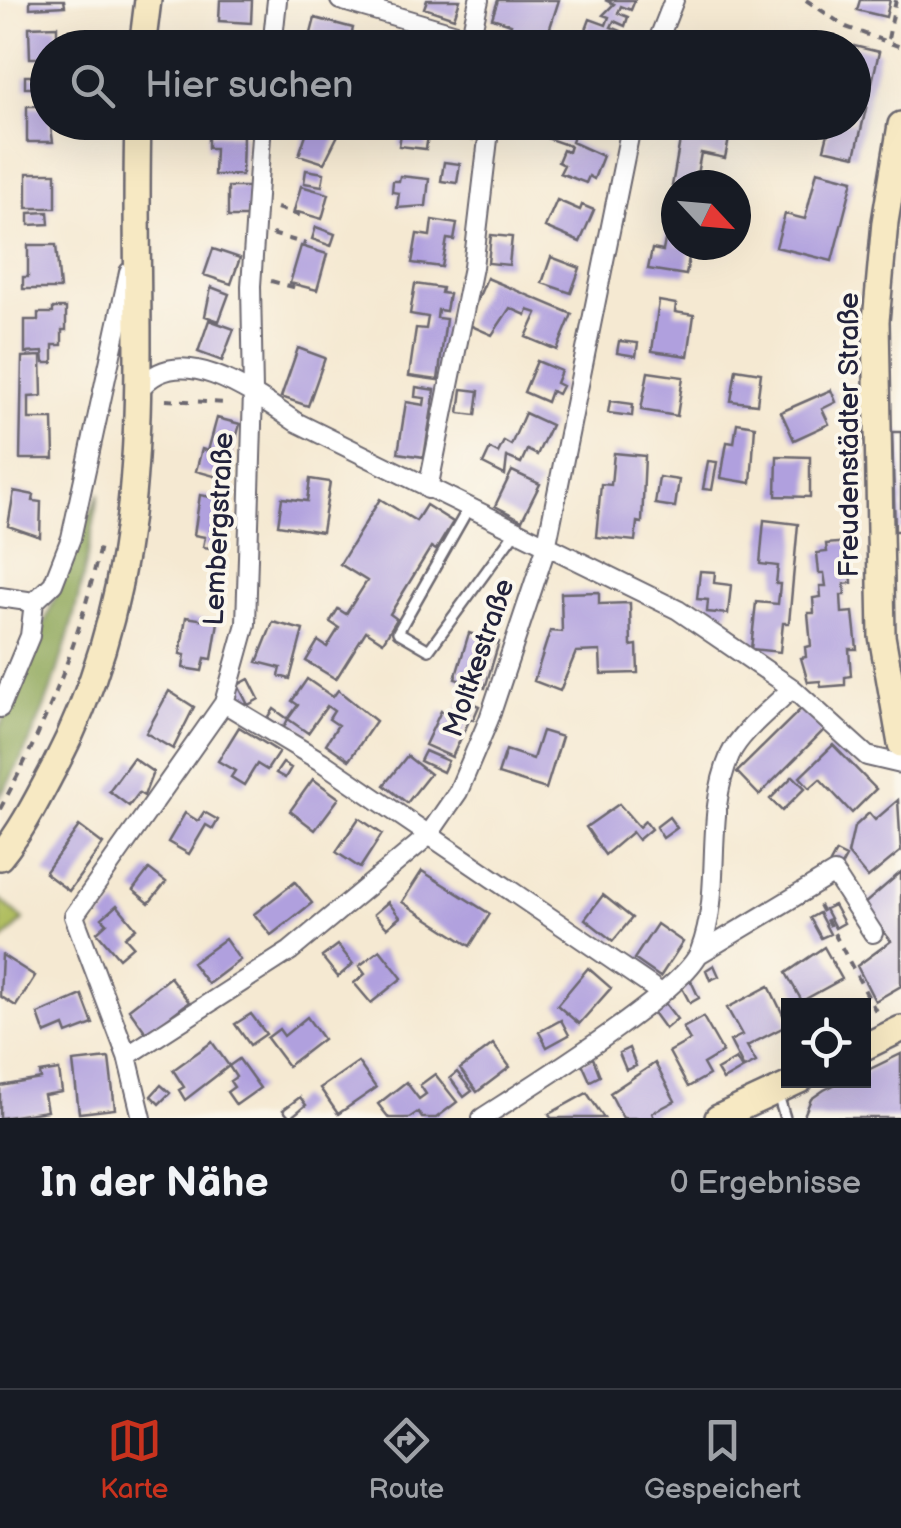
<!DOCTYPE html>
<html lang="de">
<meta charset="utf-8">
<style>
body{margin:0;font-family:"Balsamiq Sans",sans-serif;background:#242831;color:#f1f3f6}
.controls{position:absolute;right:30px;bottom:30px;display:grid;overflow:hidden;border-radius:0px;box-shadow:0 10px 40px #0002}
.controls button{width:90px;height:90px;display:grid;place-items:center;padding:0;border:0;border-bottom:2px solid #363941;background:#171b24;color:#f1f3f6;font:50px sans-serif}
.compass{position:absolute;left:661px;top:170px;width:90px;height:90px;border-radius:50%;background:#171b24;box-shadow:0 10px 40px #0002;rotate:116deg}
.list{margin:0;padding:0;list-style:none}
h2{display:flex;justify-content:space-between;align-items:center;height:130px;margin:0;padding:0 40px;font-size:42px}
h2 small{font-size:32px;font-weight:400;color:#9ea1a6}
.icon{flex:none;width:55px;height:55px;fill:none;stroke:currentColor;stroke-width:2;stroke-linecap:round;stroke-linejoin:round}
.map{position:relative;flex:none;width:901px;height:1118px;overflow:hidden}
.search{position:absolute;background:#171b24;box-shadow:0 10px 40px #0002;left:30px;right:30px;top:30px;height:110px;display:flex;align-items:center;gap:25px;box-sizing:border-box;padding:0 35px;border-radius:55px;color:#9ea1a6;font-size:38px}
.sheet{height:270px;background:#171b24}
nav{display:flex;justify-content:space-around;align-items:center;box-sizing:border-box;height:140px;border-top:2px solid #363941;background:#171b24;font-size:28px;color:#9ea1a6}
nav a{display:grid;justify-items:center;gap:5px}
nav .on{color:#c8321e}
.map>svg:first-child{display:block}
.green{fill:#b0be60;stroke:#69704e;stroke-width:2.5}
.forest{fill:#8ca556;stroke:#576448;stroke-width:2.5}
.building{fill:#b0a0de}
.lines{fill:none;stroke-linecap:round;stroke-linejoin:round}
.lane-casing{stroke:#6c6870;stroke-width:14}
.street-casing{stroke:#6c6870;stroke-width:22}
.secondary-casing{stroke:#6c6870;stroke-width:30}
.path{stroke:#6c6870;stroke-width:4;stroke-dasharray:8 8;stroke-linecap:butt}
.lane{stroke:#fff;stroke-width:9}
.street{stroke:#fff;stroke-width:18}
.secondary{stroke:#f7e9c3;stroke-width:25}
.labels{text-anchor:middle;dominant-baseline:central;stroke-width:8;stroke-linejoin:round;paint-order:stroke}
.street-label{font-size:28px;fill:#22223b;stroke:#fbf7ec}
</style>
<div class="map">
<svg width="901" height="1118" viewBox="0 0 901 1118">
<rect width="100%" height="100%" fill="#fbf7ec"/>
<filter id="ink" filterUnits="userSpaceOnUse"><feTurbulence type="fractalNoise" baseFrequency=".01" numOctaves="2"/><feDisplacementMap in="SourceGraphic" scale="20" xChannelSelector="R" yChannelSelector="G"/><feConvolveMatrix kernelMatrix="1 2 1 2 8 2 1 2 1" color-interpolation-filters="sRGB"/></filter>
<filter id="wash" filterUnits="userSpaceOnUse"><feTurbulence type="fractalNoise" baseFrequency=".0048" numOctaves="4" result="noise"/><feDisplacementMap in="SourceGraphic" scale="40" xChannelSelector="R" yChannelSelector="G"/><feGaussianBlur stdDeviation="2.25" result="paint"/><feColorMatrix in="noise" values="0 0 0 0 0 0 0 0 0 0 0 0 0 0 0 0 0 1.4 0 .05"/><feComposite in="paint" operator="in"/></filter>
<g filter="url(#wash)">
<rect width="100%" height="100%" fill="#f5e9d2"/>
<path class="green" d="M 0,899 L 24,920 L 0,943 Z"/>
<path class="forest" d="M 99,493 C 82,598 56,706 0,797 L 0,728 Z"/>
<g id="blocks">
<path class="building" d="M 30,0 L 64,0 L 65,6 L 30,8 Z
M 220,0 L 252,0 L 251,23 L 219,21 Z
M 427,0 L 460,0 L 454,18 L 424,8 Z
M 498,0 L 559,0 L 547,37 L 526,29 L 523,38 L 508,33 L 511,24 L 492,18 Z
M 605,0 L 635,0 L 631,10 L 621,6 L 618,13 L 628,17 L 625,26 L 614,21 L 611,27 L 621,31 L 615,48 L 579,48 L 590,19 L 606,25 L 609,17 L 603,15 L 614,4 Z
M 860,0 L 890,0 L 886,17 L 857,10 Z
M 315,18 L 353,28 L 348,48 L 308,45 Z
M 57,26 L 57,48 L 48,48 L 48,58 L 30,58 L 29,27 Z
M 797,38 L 813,40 L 812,48 L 796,48 Z
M 854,46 L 879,52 L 855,156 L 824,149 L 831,122 L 854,122 Z
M 25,76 L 45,76 L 45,88 L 25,88 Z
M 27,106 L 48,106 L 53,142 L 27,142 Z
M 310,122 L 341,129 L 324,163 L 299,155 Z
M 403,122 L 430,122 L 426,149 L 399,146 Z
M 458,122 L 474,122 L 473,140 L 457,139 Z
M 573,122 L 602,122 L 598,132 Z
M 670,122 L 706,122 L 704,135 L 729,139 L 725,158 L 701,153 L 695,185 L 672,186 L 680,140 L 668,138 Z
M 548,126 L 574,134 L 572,142 L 603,156 L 594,179 L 589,176 L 586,183 L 560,173 L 564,165 L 558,162 L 563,150 L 568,152 L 570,146 L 544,137 Z
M 208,134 L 243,135 L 242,175 L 214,175 L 215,148 L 208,148 Z
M 444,162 L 460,164 L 457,183 L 441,181 Z
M 306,170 L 324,173 L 322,186 L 304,183 Z
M 817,171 L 853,180 L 832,261 L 776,247 L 785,214 L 805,219 Z
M 27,173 L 56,173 L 56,208 L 27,208 Z
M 400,176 L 429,179 L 426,206 L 397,208 L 399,193 L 392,192 L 393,181 L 399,181 Z
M 301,186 L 329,194 L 322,219 L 294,211 Z
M 228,187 L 249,187 L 249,217 L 228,217 Z
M 557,200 L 580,210 L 582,205 L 594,210 L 580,242 L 545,227 Z
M 48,212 L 49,224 L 29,225 L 29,213 Z
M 669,219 L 676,220 L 676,245 L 691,245 L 686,275 L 648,269 L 652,249 L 663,251 Z
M 432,220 L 457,224 L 454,240 L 447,239 L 442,267 L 412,263 L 417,234 L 430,236 Z
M 316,227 L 335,234 L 331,246 L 312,239 Z
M 491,235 L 512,237 L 509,265 L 488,263 Z
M 28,245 L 56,245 L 60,289 L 23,289 L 23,277 L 28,277 Z
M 301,246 L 327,254 L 317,290 L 290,283 Z
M 213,249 L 240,258 L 231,284 L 204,275 Z
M 551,257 L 580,268 L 571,293 L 542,283 Z
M 487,278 L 572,314 L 557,350 L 526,337 L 537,313 L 528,310 L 526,315 L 510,308 L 492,335 L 467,324 Z
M 415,284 L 442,288 L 441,293 L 449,294 L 446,311 L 438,310 L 437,318 L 446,319 L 438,380 L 409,376 L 416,328 L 426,329 L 428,317 L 410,314 Z
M 211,287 L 229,294 L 219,321 L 205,316 Z
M 659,301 L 676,304 L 675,312 L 694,315 L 688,356 L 652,351 Z
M 53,308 L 66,308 L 66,330 L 62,330 L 62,345 L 53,345 L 53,363 L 44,363 L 43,352 L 25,353 L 25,320 L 38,320 L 38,313 L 53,313 Z
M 209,320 L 234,329 L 222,361 L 198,352 Z
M 619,341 L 638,343 L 636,356 L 617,353 Z
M 298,348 L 325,358 L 308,406 L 281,397 Z
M 41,356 L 42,396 L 29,397 L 29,419 L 53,419 L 54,459 L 20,459 L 22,357 Z
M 537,361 L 561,371 L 556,383 L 562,386 L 558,394 L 551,391 L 547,402 L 524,392 Z
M 736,369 L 761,373 L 757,404 L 731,401 Z
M 648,372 L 683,377 L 677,416 L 641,410 Z
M 416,387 L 435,390 L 424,457 L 398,453 L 406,402 L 424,405 L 425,398 L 415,397 Z
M 462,389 L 479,391 L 476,415 L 459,413 Z
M 831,390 L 836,402 L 822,409 L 829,424 L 794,440 L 781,412 Z
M 610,401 L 633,404 L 632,416 L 608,413 Z
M 525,413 L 551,425 L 537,455 L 527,450 L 521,463 L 507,457 L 505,475 L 483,464 L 490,449 L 498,453 L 504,441 L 511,445 Z
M 217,418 L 240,424 L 225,479 L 196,471 L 202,449 L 208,451 Z
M 737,423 L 755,426 L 751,483 L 721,478 L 727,442 L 734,443 Z
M 892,432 L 901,432 L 901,531 L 895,531 Z
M 614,453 L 645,456 L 642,523 L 637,522 L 635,541 L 596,537 L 601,484 L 611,485 Z
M 777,456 L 810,457 L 810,497 L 776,496 Z
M 708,461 L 717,462 L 712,490 L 703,489 Z
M 512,471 L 540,484 L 522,520 L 495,506 Z
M 659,477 L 679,480 L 675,507 L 655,504 Z
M 310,479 L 330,482 L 322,532 L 278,525 L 282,498 L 307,501 Z
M 14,491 L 34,495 L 33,501 L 41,502 L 40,537 L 8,526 Z
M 200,495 L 227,500 L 224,550 L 203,547 L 205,537 L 194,535 Z
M 380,499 L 416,521 L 426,505 L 453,522 L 436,550 L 431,547 L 390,614 L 397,619 L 383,642 L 366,631 L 336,679 L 306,661 L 318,641 L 327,647 L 339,628 L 330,622 L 338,609 L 346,614 L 367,581 L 340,564 Z
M 764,520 L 798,524 L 789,623 L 783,623 L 780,652 L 751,649 L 756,602 L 778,604 L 780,584 L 776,584 L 778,566 L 760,564 Z
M 849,542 L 852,583 L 844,584 L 845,595 L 841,595 L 842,613 L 853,612 L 857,649 L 849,649 L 851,676 L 845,677 L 845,685 L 821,687 L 820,681 L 808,682 L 801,658 L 806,657 L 805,647 L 811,646 L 808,613 L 814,613 L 813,598 L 821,597 L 820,586 L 826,586 L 824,573 L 819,573 L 817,553 L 827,552 L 826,544 Z
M 700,571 L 715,572 L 714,583 L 731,585 L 728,614 L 707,612 L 708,600 L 697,599 Z
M 599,592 L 599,604 L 630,603 L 631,646 L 637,645 L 638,673 L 601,674 L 600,651 L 576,652 L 560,691 L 534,681 L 550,631 L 562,632 L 561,593 Z
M 186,617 L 218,622 L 212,659 L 205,658 L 202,671 L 183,668 L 185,655 L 180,654 Z
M 273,622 L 303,630 L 290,679 L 279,676 L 281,668 L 257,662 Z
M 469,633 L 499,642 L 485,688 L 455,679 Z
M 249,679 L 259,699 L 248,705 L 238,685 Z
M 307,679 L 333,697 L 338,690 L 376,721 L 349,760 L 326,744 L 338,725 L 329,719 L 334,711 L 327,706 L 308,733 L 288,719 L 283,729 L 268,718 L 274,709 L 288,719 L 298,705 L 292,701 Z
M 169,691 L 194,707 L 173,749 L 146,733 Z
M 461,699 L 479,706 L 473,720 L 455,713 Z
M 802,708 L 824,730 L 759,795 L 737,772 Z
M 441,711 L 468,723 L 452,757 L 425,745 Z
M 239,727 L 279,752 L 267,770 L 257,764 L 244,785 L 231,777 L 235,771 L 218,761 Z
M 542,731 L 562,737 L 546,789 L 498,774 L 506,750 L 533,759 Z
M 833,745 L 876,789 L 852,813 L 820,779 L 810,788 L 800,777 Z
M 425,751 L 448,761 L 443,772 L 420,761 Z
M 407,756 L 430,774 L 407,803 L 384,785 Z
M 133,758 L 153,772 L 144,796 L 139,793 L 129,806 L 109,791 Z
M 283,763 L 291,768 L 285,778 L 276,773 Z
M 793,776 L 805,788 L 782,811 L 770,799 Z
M 313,779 L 339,798 L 315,830 L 290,811 Z
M 898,800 L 901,851 L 868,878 L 848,854 L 854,827 L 869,813 L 875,820 Z
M 619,804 L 639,827 L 645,821 L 651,829 L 638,840 L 632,832 L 605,855 L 586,827 Z
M 204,812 L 218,820 L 213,829 L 206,825 L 189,854 L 168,842 L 185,813 L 198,821 Z
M 669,817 L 677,828 L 663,838 L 656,827 Z
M 359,818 L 382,834 L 360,868 L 336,852 Z
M 79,826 L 103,844 L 69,891 L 45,873 Z
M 836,852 L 846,857 L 840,868 L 830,863 Z
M 149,869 L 166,882 L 149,903 L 133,890 Z
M 422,871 L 490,914 L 470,946 L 402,902 Z
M 901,872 L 901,986 L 875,1001 L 857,966 L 891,941 L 863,905 Z
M 295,882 L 312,903 L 271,935 L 254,914 Z
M 603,895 L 632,918 L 613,941 L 585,919 Z
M 388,902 L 400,917 L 387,928 L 374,914 Z
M 117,905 L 136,928 L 125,937 L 133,946 L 119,958 L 97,932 L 107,923 L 102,918 Z
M 834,905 L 844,923 L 835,928 L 825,909 Z
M 819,913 L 830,934 L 821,938 L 810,918 Z
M 657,924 L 683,942 L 660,977 L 634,959 Z
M 225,939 L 240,960 L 208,984 L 192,963 Z
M 338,945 L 353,964 L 338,977 L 322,957 Z
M 824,947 L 842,979 L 802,1001 L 786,973 Z
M 380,950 L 402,978 L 371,1003 L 354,983 L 365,974 L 359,966 Z
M 2,955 L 35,976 L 16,1006 L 0,996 Z
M 714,965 L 719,976 L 710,980 L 706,970 Z
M 588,968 L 611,988 L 579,1024 L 557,1005 Z
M 170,977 L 189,1002 L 147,1034 L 129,1009 Z
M 691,981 L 699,998 L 690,1003 L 681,986 Z
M 769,986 L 788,1025 L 747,1046 L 756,1062 L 744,1068 L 730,1041 L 742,1035 L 727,1008 Z
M 82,995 L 93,1024 L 67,1034 L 64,1026 L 45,1034 L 38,1014 Z
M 664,1002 L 677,1019 L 665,1029 L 652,1011 Z
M 251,1014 L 266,1034 L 250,1045 L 235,1024 Z
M 307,1017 L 323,1039 L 288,1066 L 267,1038 L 279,1029 L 284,1036 Z
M 703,1017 L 723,1052 L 703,1064 L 709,1075 L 688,1087 L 669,1052 L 690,1040 L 683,1028 Z
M 561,1020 L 569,1035 L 547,1047 L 539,1032 Z
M 212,1042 L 229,1066 L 185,1100 L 179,1090 L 184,1087 L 173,1070 Z
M 493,1044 L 510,1067 L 477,1092 L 460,1069 Z
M 629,1048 L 636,1066 L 626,1070 L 619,1053 Z
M 901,1054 L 901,1118 L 803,1118 L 811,1099 L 824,1090 L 844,1080 L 864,1080 L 864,1072 Z
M 109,1058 L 115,1109 L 79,1113 L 73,1062 Z
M 593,1058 L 600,1076 L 590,1081 L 582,1063 Z
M 239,1059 L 260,1088 L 236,1105 L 227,1092 L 234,1087 L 230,1081 L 236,1077 L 229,1066 Z
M 736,1059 L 742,1069 L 723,1080 L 717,1070 Z
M 358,1062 L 376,1088 L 338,1114 L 320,1088 Z
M 655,1063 L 675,1101 L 652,1113 L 654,1118 L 623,1118 L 610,1093 Z
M 59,1070 L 62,1092 L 44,1095 L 47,1111 L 0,1118 L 0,1086 L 41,1079 L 40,1073 Z
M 457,1072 L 472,1091 L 464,1097 L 450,1078 Z
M 435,1074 L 457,1102 L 436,1118 L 422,1118 L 418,1112 L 409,1118 L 389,1118 L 378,1104 L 406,1082 L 419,1099 L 426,1094 L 420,1085 Z
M 161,1085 L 170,1093 L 159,1104 L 151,1096 Z
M 587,1093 L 604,1118 L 551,1118 L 549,1114 Z
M 300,1097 L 306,1105 L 290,1118 L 283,1110 Z"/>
</g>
</g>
<g filter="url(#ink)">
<use href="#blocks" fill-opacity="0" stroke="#6c6870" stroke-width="2.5"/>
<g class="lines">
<defs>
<path id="lane" d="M 468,509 L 398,632 L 429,650 L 515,532
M 778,1095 L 785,1118"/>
<path id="street" d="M 340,0 L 504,48
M 470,39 L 479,0
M 272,48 L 277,0
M 655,48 L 674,0
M 140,389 C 179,338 255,394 296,422 L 678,610 L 792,688 L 867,756 L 901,764
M 428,489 L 473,267 L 490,122
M 0,597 L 34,602
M 224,703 L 322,762 L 661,993
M 0,708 L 30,636 L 34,602 L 53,584 L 71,538 L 129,272
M 699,954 L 834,873 L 873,933
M 127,1056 L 290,951 L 427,837 L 458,792 L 489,719 L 546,548 L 632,122
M 142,1118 L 127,1056 L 74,916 L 224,703 L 246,624 L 253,392 L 251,286 L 262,122
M 482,1118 C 525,1090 684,992 700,951 C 724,889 703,818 730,755 C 741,731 774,707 792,688"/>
<path id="secondary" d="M 142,48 L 148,0
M 901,125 L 885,222 L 876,321 L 882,636 L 901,744
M 0,857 C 23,829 38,798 55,766 C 166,552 131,352 138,122
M 864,1047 L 901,1029
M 718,1118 L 800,1080"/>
</defs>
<use href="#lane" class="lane-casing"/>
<use href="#street" class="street-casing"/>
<use href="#secondary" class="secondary-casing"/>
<path class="path" d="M 806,0 L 846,27 L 901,47
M 888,39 L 896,0
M 277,208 L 301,216
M 272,234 L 306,244
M 271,281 L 300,289
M 166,400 L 228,403
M 0,809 C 49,719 80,641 101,541
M 819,905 L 878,1015"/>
<use href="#lane" class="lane"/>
<use href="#street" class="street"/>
<use href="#secondary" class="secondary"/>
</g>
</g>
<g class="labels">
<g class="street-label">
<text transform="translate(849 435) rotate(-90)">Freudenstädter Straße</text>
<text transform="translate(219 529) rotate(-87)">Lembergstraße</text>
<text transform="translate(479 658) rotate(-71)">Moltkestraße</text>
</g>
</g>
</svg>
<div class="controls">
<button><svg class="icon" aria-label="locate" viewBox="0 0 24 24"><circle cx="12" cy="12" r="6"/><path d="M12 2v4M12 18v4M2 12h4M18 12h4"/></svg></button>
</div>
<svg class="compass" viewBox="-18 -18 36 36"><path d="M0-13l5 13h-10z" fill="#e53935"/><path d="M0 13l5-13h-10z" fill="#9ea1a6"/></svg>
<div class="search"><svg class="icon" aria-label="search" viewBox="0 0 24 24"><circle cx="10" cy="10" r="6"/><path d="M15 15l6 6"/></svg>Hier suchen</div>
</div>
<section class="sheet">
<h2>In der Nähe<small>0 Ergebnisse</small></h2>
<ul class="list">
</ul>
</section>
<nav>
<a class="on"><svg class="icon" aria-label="map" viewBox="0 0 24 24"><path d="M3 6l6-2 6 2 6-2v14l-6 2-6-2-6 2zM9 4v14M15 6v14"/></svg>Karte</a>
<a><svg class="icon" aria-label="directions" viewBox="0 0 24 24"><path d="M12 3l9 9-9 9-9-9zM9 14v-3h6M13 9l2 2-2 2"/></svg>Route</a>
<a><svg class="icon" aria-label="saved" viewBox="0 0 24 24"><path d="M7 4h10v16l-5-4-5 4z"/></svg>Gespeichert</a>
</nav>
